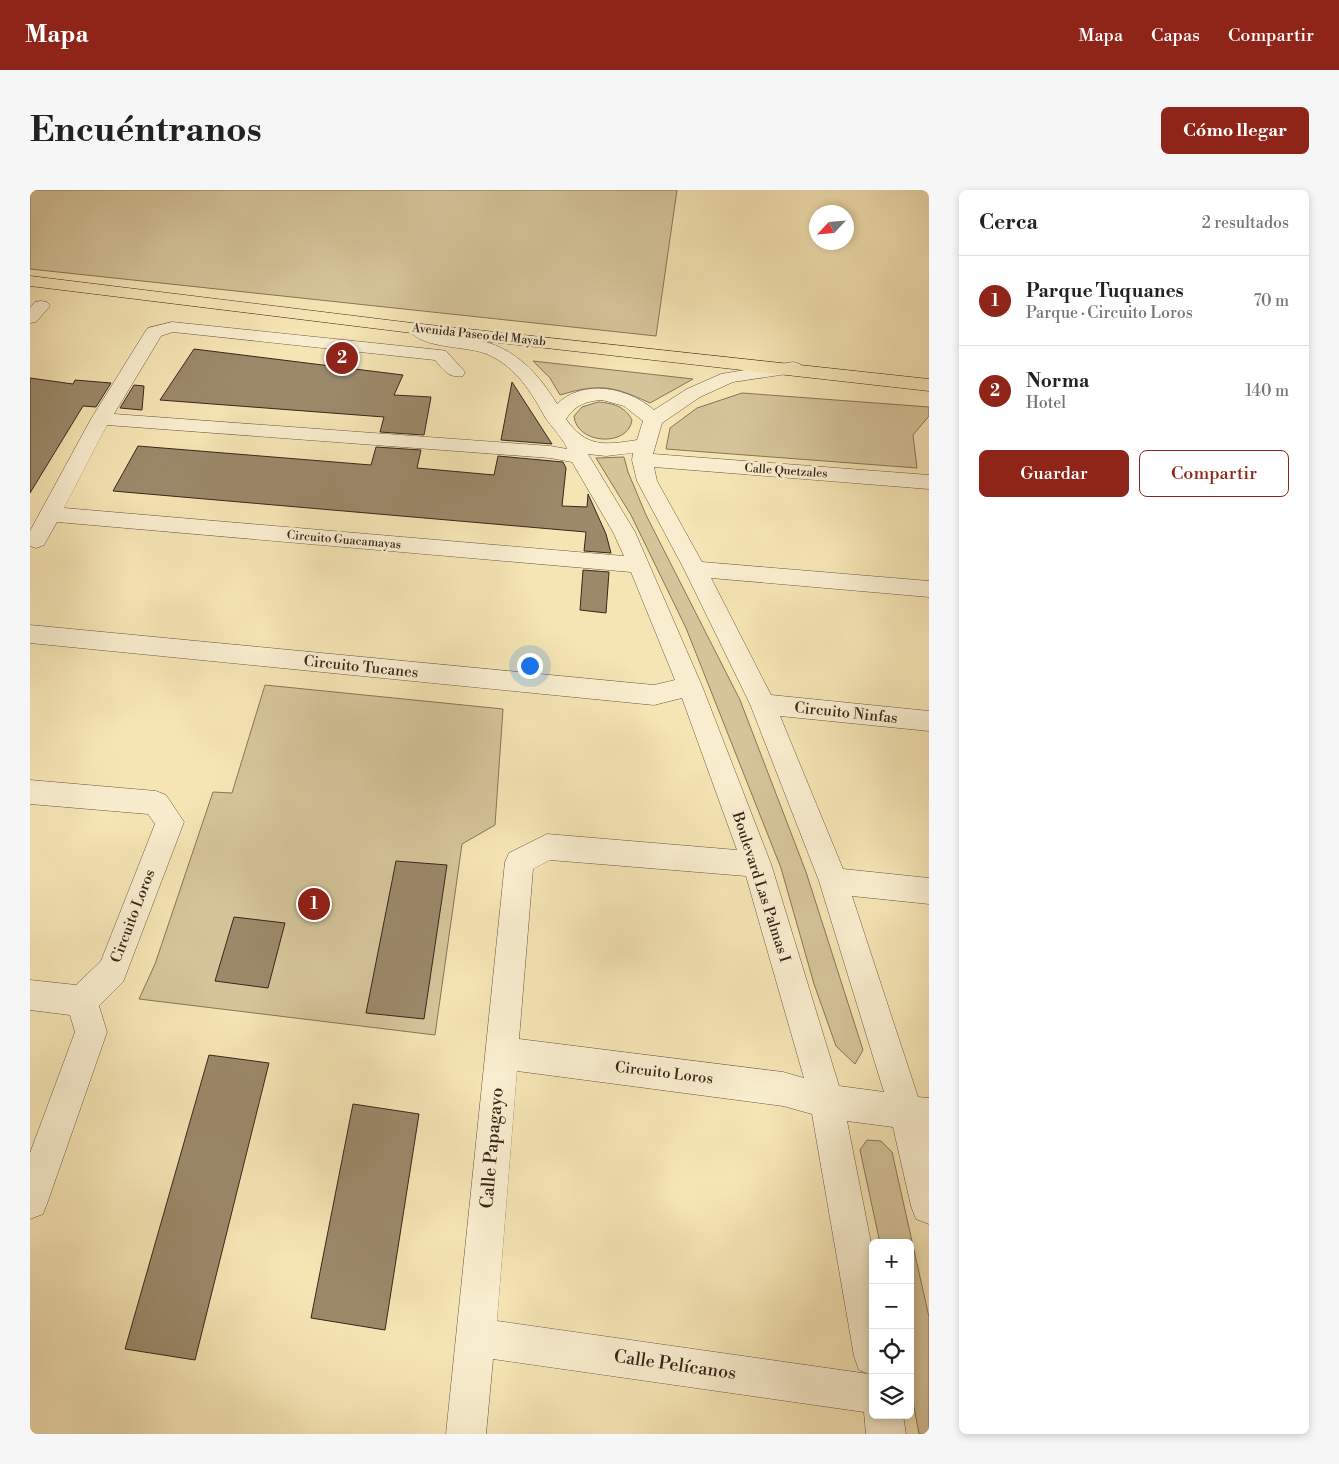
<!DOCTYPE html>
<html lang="es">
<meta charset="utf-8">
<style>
body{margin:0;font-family:"Libre Bodoni",serif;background:#f6f6f6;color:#222}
.controls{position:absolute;right:15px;bottom:15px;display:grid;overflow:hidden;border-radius:8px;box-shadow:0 2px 8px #0003}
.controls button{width:45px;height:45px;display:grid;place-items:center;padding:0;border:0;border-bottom:1px solid #e0e0e0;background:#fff;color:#222;font:25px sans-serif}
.compass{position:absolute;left:779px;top:15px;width:45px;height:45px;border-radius:50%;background:#fff;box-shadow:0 2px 8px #0003;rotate:244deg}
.you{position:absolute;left:499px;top:475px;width:18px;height:18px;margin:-12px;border:4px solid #fff;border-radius:50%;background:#1a73e8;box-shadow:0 0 0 8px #1a73e833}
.badge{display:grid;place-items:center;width:32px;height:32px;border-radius:50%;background:#8f2418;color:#fff;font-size:16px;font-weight:700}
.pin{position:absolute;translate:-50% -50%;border:2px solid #fff;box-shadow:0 1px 5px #0006}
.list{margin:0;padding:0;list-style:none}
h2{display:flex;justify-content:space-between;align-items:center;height:65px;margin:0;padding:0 20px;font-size:21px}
h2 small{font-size:16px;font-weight:400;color:#767676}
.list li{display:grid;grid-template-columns:32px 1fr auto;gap:15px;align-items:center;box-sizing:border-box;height:90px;padding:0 20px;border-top:1px solid #e0e0e0}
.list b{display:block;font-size:19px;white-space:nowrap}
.list p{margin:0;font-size:16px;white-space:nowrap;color:#767676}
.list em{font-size:16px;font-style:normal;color:#767676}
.actions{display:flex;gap:10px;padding:15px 20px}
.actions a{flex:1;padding:11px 0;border:1px solid #8f2418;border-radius:8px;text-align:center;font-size:18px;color:#8f2418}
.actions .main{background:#8f2418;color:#fff}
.icon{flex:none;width:28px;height:28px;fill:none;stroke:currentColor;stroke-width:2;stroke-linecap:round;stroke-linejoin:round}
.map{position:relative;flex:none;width:899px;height:1244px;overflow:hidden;border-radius:8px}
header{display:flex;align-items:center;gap:30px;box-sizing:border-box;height:70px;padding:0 25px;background:#8f2418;color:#fff}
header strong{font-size:24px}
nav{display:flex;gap:28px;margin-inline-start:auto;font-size:18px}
.intro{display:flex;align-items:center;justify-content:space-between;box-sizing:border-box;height:120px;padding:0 30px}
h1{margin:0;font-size:35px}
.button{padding:12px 22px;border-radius:8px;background:#8f2418;color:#fff;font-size:18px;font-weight:700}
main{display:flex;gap:30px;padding:0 30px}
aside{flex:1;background:#fff;border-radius:8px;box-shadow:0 2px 8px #0003}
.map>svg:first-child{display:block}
.green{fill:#d5c49a;stroke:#87755a}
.building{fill:#9b896a;stroke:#39261a}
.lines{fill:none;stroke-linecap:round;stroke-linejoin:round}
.minor-casing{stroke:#685640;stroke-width:1}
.major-casing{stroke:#39261a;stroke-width:1}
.minor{fill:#f8edce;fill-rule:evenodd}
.major{fill:#f5e4b4;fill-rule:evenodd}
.labels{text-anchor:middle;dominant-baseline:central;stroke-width:5;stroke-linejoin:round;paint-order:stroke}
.far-street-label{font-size:12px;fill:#39261a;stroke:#f8edce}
.street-label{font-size:15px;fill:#39261a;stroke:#f8edce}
.near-street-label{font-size:18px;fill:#39261a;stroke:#f8edce}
</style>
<header>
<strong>Mapa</strong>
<nav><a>Mapa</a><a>Capas</a><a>Compartir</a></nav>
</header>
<div class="intro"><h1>Encuéntranos</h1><a class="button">Cómo llegar</a></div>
<main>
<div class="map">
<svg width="899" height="1244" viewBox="0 0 899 1244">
<rect width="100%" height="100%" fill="#f5e4b4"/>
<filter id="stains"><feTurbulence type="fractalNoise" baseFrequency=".004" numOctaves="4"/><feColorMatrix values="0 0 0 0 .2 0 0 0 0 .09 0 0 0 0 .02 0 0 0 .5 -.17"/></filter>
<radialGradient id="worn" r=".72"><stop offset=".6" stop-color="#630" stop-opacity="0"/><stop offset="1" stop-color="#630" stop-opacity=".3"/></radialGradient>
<path class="green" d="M 0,0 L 647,0 L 626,146 L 0,79 Z
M 503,171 L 663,189 L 620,213 C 583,196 570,193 530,205 L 520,188 Z
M 712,203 L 899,217 L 899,226 L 883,245 L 887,278 L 636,259 L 640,238 L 667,218 Z
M 568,212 C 582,213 595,216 602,230 C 598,258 546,254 544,226 L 552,217 Z
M 594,267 L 598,282 L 616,325 L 710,510 L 776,682 L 833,860 L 825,874 L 806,856 L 784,794 L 751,678 L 656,438 L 601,325 L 566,268 Z
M 235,495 L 473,519 L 465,635 L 432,654 L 405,845 L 109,809 L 125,774 L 183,602 L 202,603 Z
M 837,950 L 851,951 L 862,962 L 899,1127 L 899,1244 L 889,1244 L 880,1196 L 880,1053 L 850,1053 L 830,960 Z"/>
<path class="building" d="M 164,159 L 373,185 L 364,205 L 401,207 L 394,245 L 350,242 L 354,227 L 130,210 Z
M 0,188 L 43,194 L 45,190 L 81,193 L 66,217 L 53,216 L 0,303 Z
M 482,192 L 522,254 L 471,250 Z
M 104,195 L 114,196 L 112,220 L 90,218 Z
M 108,256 L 341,275 L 346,257 L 391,260 L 387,278 L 464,285 L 468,266 L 533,272 L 536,278 L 532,316 L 557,317 L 558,304 L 576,344 L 581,363 L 554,361 L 556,342 L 83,301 Z
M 553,380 L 579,382 L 576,423 L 550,420 Z
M 366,671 L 417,675 L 394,829 L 336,823 Z
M 204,727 L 255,733 L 238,798 L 185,791 Z
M 179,865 L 239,873 L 165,1170 L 95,1159 Z
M 323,914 L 389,924 L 355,1140 L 281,1128 Z"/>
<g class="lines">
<defs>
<path id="minor" d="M 11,111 L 17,112 L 20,116 L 6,132 L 0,133 L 0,118 L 5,112 Z
M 142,132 L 410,160 L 416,161 L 435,182 L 433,186 C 419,189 413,179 405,170 L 143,142 L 131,146 L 84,224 L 520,256 L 537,259 C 536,252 520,235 515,227 C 501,202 487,178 459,165 C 438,155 393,160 379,140 L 382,136 C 395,133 405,143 418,146 C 428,148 439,148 449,150 C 486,159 508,183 527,214 C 554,188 599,198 624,220 L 657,199 L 691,184 L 763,172 L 770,174 L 772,178 L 770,182 L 703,192 L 670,207 L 632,233 L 623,264 L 899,285 L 899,299 L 624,277 L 627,291 L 672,372 L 899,391 L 899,407 L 681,388 L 741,505 L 899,521 L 899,541 L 750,526 L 813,679 L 899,688 L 899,714 L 822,706 L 888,907 L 899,908 L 899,1034 L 886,1029 L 881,1016 L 863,937 L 817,931 L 843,1063 L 843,1225 L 873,1225 L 876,1244 L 836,1244 L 834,1222 L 463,1169 L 456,1244 L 416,1244 L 475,672 L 479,663 L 517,644 L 707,660 L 652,508 L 624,515 L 0,453 L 0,435 L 624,495 L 645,490 L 601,382 L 27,332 L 14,355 L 6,358 L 0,356 L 0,341 L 61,229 L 115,142 L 118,138 ZM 572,210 L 594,216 L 613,231 L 607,250 C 575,255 556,258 536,229 C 545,215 556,211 572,210 ZM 77,235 L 520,268 L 542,272 L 583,342 L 594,366 L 34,318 ZM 603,263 L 602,270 L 607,291 L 654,379 L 720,514 L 789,691 L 854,902 L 809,896 L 741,674 L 672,496 L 605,342 L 558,264 L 576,266 ZM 520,670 L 716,686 L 774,888 L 753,882 L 489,849 L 503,679 ZM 487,881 L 753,916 L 782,924 L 824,1166 L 829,1180 L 839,1184 L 467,1131 Z
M 0,590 L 126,601 L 136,605 L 154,632 L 93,792 L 69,816 L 77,842 L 18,1011 L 13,1024 L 0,1029 L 0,963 L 45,842 L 40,825 L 0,820 L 0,790 L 46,795 L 71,771 L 125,634 L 118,624 L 0,614 Z"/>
<path id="major" d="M 0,86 L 382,133 L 899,189 L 899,201 L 382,143 L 0,96 Z"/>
</defs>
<use href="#minor" class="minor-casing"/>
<use href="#major" class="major-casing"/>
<use href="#minor" class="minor"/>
<use href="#major" class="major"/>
</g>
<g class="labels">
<g class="far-street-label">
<text transform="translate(449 145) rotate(6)">Avenida Paseo del Mayab</text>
<text transform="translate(756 281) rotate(4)">Calle Quetzales</text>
<text transform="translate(314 350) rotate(5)">Circuito Guacamayas</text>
</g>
<g class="street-label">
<text transform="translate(331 477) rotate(6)">Circuito Tucanes</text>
<text transform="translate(816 523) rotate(6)">Circuito Ninfas</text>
<text transform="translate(731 697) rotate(72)">Boulevard Las Palmas I</text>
<text transform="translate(103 726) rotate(-69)">Circuito Loros</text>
<text transform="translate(634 883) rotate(7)">Circuito Loros</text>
</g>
<g class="near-street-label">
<text transform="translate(462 958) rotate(-85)">Calle Papagayo</text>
<text transform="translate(645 1175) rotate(8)">Calle Pelícanos</text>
</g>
</g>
<rect width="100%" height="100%" filter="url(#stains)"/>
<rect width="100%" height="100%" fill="url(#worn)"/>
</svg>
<div class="controls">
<button>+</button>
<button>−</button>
<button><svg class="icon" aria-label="locate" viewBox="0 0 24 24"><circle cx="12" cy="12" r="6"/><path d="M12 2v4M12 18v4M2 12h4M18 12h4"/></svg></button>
<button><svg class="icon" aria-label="layers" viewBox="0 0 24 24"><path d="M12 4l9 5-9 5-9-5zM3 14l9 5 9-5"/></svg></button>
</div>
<svg class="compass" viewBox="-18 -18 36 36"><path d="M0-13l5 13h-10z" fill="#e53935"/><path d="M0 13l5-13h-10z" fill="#767676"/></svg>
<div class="you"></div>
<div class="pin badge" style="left:284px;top:714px">1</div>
<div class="pin badge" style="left:312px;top:168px">2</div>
</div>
<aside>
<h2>Cerca<small>2 resultados</small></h2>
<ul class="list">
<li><span class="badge">1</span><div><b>Parque Tuquanes</b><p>Parque · Circuito Loros</p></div><em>70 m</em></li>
<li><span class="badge">2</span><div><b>Norma</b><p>Hotel</p></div><em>140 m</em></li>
</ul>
<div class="actions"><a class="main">Guardar</a><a>Compartir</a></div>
</aside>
</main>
